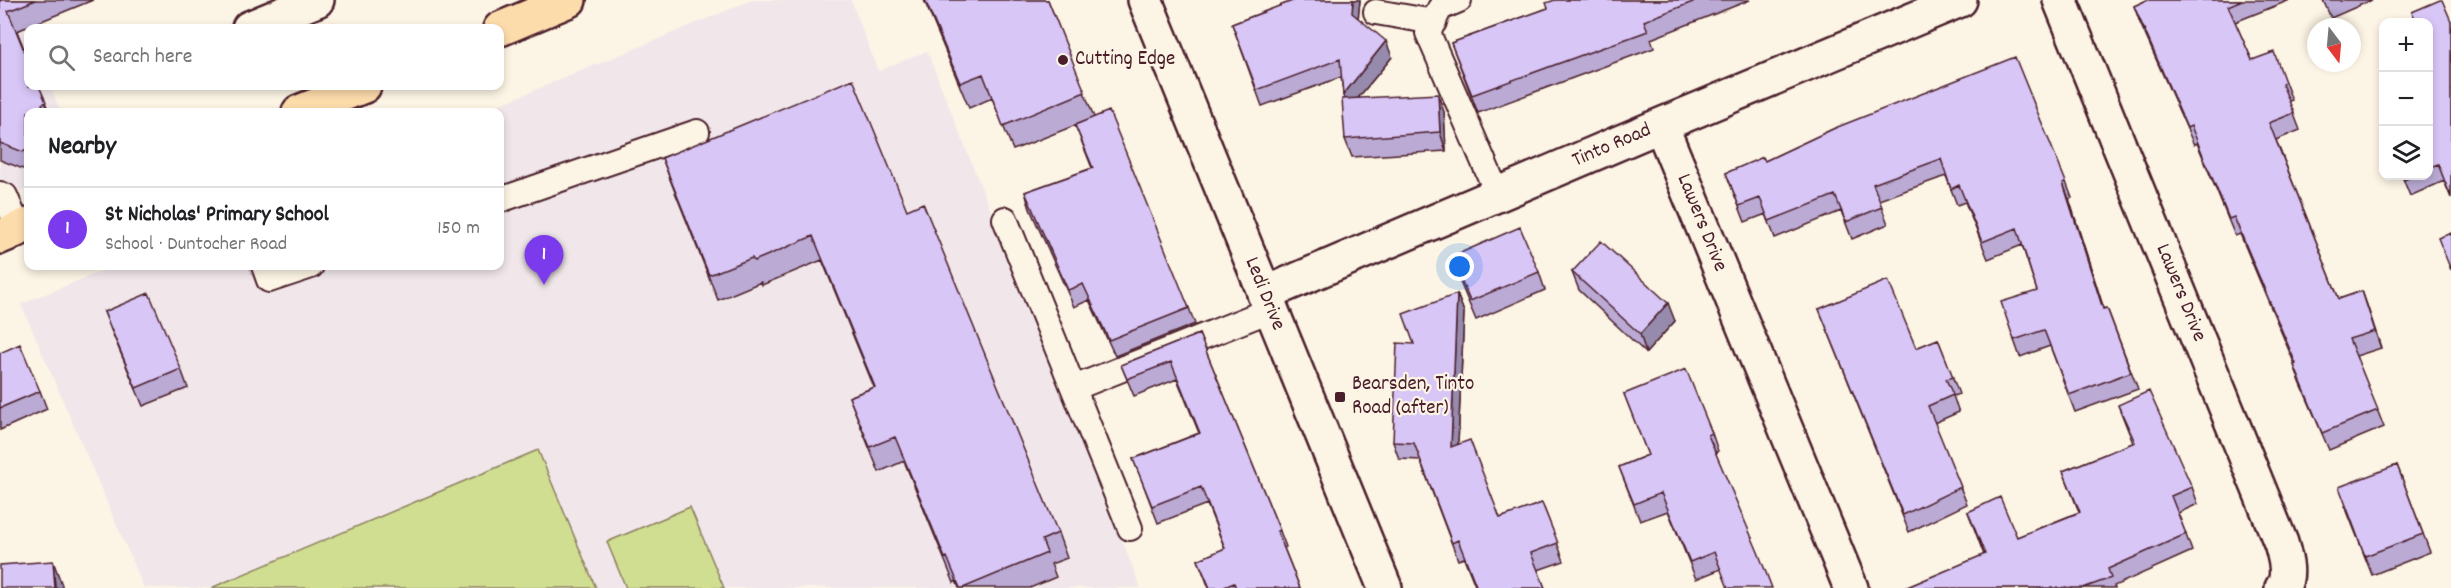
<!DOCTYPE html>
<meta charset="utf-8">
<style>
body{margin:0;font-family:Dekko,sans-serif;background:#f6f6f6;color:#202124}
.controls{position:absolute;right:18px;top:18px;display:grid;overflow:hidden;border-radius:12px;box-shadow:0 3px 9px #0003}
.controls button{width:54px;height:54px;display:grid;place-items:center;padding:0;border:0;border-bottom:2px solid #e0e0e0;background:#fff;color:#202124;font:30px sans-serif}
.compass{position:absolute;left:2307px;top:18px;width:54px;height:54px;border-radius:50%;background:#fff;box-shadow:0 3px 9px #0003;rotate:164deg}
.you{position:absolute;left:1460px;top:267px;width:21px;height:21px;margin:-15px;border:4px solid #fff;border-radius:50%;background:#1a73e8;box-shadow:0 0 0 9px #1a73e833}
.badge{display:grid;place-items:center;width:39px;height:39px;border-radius:50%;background:#7c3aed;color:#fff;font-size:20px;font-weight:700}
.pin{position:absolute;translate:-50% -50px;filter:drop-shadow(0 2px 3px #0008)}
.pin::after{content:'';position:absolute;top:32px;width:21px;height:18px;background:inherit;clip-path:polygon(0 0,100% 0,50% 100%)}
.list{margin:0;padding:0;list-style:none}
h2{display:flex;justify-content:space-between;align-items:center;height:78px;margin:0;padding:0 24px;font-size:26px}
h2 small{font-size:20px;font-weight:400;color:#757577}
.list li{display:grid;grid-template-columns:39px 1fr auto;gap:18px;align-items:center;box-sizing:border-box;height:84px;padding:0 24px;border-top:2px solid #e0e0e0}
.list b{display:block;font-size:22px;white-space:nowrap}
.list p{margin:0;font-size:20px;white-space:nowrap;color:#757577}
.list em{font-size:20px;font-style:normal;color:#757577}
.icon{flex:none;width:33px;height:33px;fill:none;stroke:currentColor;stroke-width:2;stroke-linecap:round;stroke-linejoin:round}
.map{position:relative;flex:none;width:2451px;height:588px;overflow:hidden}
.search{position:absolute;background:#fff;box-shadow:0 3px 9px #0003;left:24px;top:24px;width:480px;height:66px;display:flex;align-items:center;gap:15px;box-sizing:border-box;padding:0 21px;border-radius:12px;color:#757577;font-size:22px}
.panel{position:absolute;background:#fff;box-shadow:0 3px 9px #0003;left:24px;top:108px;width:480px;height:162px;border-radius:12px}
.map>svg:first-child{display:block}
.built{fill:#f1e7ea}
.green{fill:#cfde91;stroke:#8c7e5e;stroke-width:1.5}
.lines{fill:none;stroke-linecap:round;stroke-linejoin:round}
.service-casing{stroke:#4a1f2b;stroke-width:28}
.minor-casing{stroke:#4a1f2b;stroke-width:38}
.tertiary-casing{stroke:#4a1f2b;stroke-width:38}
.primary-casing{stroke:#4a1f2b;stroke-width:38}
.service{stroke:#fcf5e5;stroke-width:24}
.minor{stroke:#fcf5e5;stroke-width:33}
.tertiary{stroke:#fcf5e5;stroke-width:33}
.primary{stroke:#fddcac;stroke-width:33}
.wall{fill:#baaad4;stroke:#4a1f2b;stroke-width:1.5}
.shaded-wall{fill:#978bad;stroke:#4a1f2b;stroke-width:1.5}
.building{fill:#d8c6f7;stroke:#4a1f2b;stroke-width:1.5}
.poi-dot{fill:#4a1f2b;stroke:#fcf5e5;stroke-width:2}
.labels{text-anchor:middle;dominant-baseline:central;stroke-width:4.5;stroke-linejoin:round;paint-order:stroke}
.poi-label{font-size:21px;fill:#4a1f2b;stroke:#fcf5e5;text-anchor:start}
.street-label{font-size:21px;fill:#4a1f2b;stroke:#fcf5e5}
</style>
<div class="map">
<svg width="2451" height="588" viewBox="0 0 2451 588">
<rect width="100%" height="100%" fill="#fcf5e5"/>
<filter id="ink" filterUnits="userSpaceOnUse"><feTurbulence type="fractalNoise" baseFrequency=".0167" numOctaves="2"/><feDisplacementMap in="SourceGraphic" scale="12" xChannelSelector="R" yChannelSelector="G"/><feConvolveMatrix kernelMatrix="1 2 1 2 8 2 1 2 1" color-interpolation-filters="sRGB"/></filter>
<g filter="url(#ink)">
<path class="built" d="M 0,0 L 4,0 L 28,37 L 28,86 L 50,86 L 61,112 L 28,112 L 28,188 L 0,200 Z
M 752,0 L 851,0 L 878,71 L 927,51 L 1141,588 L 144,588 L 21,304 L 114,266 L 500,266 L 500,112 L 482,112 Z"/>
<path class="green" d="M 538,450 L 596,588 L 211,588 Z
M 690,507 L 724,588 L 626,588 L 607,542 Z"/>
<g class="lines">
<defs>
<path id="service" d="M 1459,0 L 1440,8 L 1428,33 L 1498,195
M 1376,12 L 1434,22
M 0,194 L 5,196 L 19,229
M 500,200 L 697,132
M 1005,219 L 1130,528
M 264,266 L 269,280 L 311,266
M 1074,388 L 1270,310"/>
<path id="minor" d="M 2060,0 L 2281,543 C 2285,557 2291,576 2282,588
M 249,28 L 317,0
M 1661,125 L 1851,588
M 1264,294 L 1661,125 L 1960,0"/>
<path id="tertiary" d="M 1145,0 L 1385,588"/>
<path id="primary" d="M 500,29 L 569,0
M 299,112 L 364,86
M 0,237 L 28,225"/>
</defs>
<use href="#service" class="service-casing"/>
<use href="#minor" class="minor-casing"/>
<use href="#tertiary" class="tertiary-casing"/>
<use href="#primary" class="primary-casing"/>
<use href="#service" class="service"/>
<use href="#minor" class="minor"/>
<use href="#tertiary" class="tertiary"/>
<use href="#primary" class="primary"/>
</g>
<path class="wall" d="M 0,0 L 93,0 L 17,31 L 49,112 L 28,112 L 28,171 L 0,160 Z
M 924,0 L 1048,0 L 1094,117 L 1189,308 L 1195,324 L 1115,356 L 1089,300 L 1074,307 L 1030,209 L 1025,192 L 1092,168 L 1075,125 L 1086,121 L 1013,150 L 992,98 L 969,108 Z
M 1295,0 L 1360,0 L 1358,19 L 1392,57 L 1358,98 L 1444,112 L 1446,151 L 1352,157 L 1345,139 L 1344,99 L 1341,77 L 1262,106 L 1232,24 Z
M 1555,0 L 1750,0 L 1651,39 L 1654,48 L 1478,113 L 1451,43 L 1548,8 Z
M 2147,0 L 2290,0 L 2235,22 L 2252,60 L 2285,82 L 2292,100 L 2289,101 L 2300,130 L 2276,140 L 2339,299 L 2362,291 L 2381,348 L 2356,356 L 2384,427 L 2329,450 L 2300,382 L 2294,365 L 2295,365 L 2240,234 L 2235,236 L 2197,143 L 2194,145 L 2140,23 L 2134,6 Z
M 2323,0 L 2372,0 L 2331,18 Z
M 2412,12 L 2451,21 L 2451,198 L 2444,181 L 2410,196 L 2402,176 L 2428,176 L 2428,22 L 2416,22 Z
M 1835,128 L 2066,182 L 2072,198 L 2069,199 L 2104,309 L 2107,308 L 2138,389 L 2075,412 L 2050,346 L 2020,357 L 2014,340 L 2037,291 L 2022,245 L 1988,259 L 1965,202 L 1957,205 L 1946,176 L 1879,200 L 1888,224 L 1852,239 L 1841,211 L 1775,238 L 1766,214 L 1745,222 L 1726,173 L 1765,161 Z
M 662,158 L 907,210 L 1058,533 L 1067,558 L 1051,564 L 1056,577 L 1030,588 L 959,588 L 956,581 L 954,583 L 904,461 L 879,472 L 849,397 L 874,387 L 822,260 L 762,285 L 761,282 L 718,300 L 671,182 Z
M 1451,257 L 1539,272 L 1545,290 L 1476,320 L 1457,275 Z
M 1572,272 L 1675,321 L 1646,353 L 1579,290 Z
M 1457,294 L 1464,312 L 1458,444 L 1500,518 L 1542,503 L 1564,561 L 1538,570 L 1545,588 L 1476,588 L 1464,558 L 1458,560 L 1420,460 L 1399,459 L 1393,442 L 1414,344 Z
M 1819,309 L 1916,348 L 1938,339 L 1959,394 L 1953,396 L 1959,412 L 1934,423 L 1967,504 L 1909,532 Z
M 104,312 L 181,369 L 188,388 L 143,406 L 111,330 Z
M 1199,334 L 1280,531 L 1286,547 L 1284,548 L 1300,588 L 1209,588 L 1198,560 L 1225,549 L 1207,504 L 1158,523 L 1140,476 L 1133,459 L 1199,433 L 1177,379 L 1134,396 L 1121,365 Z
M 0,353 L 40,391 L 47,409 L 0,430 Z
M 1624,394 L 1712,433 L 1718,451 L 1716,452 L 1721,569 L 1696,579 L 1668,511 L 1640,521 L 1619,467 L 1648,455 Z
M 2118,405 L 2192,487 L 2198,504 L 2178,513 L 2192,551 L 2114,586 L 2115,588 L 1905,588 L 1984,555 L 1968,512 L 2017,537 L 2079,512 L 2063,471 L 2133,443 Z
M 2397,465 L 2430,552 L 2372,575 L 2345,506 Z"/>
<path class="shaded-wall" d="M 1353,0 L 1360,0 L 1357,29 L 1352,13 Z
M 1386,41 L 1392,57 L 1348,110 L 1343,95 Z
M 1438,94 L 1444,112 L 1446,151 L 1440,132 Z
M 2063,183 L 2069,199 L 2109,326 L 2103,309 Z
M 2362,291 L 2368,308 L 2381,348 L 2375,331 Z
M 1457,294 L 1464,312 L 1457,464 L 1451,447 Z
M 1668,303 L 1675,321 L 1646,353 L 1640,334 Z
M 53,561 L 62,585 L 62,588 L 55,588 Z"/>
<path class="building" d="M 0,0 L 36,0 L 8,11 L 28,60 L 28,86 L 39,86 L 46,102 L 42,104 L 45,112 L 28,112 L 28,149 L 23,152 L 0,143 Z
M 925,0 L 1048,0 L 1085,92 L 1003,126 L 983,74 L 960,83 Z
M 1295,0 L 1353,0 L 1352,13 L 1386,41 L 1343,95 L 1340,59 L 1257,90 L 1232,24 Z
M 1555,0 L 1698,0 L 1644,21 L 1648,31 L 1472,95 L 1451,43 L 1548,8 L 1546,3 Z
M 2147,0 L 2242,0 L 2228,6 L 2252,60 L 2274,52 L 2285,82 L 2282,84 L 2294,113 L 2269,123 L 2339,299 L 2362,291 L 2375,331 L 2349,339 L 2378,410 L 2322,433 L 2294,365 L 2296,364 L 2234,217 L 2229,219 L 2191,126 L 2187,128 L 2134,6 Z
M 2440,0 L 2442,0 L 2451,21 L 2451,197 L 2438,164 L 2428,168 L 2428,22 L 2417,22 L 2412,12 Z
M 2015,57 L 2066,182 L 2063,183 L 2103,309 L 2107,308 L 2131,372 L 2069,395 L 2044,330 L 2014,340 L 2001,302 L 2037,291 L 2017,228 L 1982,242 L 1959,185 L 1951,189 L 1941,159 L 1873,184 L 1882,207 L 1846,222 L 1835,195 L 1769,221 L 1760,198 L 1739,206 L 1726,173 L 1763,157 L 1765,161 L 1835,128 Z
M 853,79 L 907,210 L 923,203 L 1058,533 L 1042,540 L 1047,553 L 963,588 L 960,588 L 947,557 L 945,558 L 895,437 L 870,447 L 849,397 L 875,387 L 813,236 L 754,261 L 752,258 L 709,275 L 662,158 Z
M 1438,94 L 1440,132 L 1345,139 L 1342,99 Z
M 1109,111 L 1189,308 L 1109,340 L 1083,284 L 1068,290 L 1025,192 L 1093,168 L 1075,125 Z
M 2403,176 L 2413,176 L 2404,180 Z
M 1520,227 L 1539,272 L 1470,301 L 1451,257 Z
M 2451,233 L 2451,270 L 2438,238 Z
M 1601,241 L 1668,303 L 1640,334 L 1572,272 Z
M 1888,280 L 1916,348 L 1938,339 L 1953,377 L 1946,379 L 1953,395 L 1928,406 L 1961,487 L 1903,515 L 1819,309 Z
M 149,293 L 181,369 L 136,388 L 104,312 Z
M 1457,294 L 1451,447 L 1470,440 L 1500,518 L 1542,503 L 1558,543 L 1531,553 L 1545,588 L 1477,588 L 1458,540 L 1452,543 L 1414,443 L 1393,442 L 1397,343 L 1414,344 L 1403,314 Z
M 1199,334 L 1280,531 L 1277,531 L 1300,588 L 1236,588 L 1234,583 L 1222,588 L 1210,588 L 1198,560 L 1225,548 L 1201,487 L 1152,506 L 1133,459 L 1200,433 L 1171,362 L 1127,379 L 1121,365 Z
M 20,344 L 40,391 L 0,408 L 0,353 Z
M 1686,369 L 1712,433 L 1708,435 L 1758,552 L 1772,588 L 1728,588 L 1714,552 L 1690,562 L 1661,493 L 1634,504 L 1619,467 L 1648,455 L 1624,394 Z
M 2149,391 L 2192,487 L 2171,496 L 2186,534 L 2108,569 L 2111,578 L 2083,588 L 1905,588 L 1985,554 L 1968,512 L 2000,497 L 2017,537 L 2080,512 L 2063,471 L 2135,442 L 2118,405 Z
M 2397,465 L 2423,534 L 2365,556 L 2339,487 Z
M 53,561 L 55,588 L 0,588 L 0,565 Z"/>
</g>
<g class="poi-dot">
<circle cx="1063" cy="60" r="6"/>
<rect x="1334" y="391" width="12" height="12" rx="3"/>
</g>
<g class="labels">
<g class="poi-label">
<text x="1075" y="60">Cutting Edge</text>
<text x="1352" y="385">Bearsden, Tinto<tspan x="1352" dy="24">Road (after)</tspan></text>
</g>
<g class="street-label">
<text transform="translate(1612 146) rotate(-23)">Tinto Road</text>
<text transform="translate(1701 223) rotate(68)">Lawers Drive</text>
<text transform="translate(2180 293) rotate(68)">Lawers Drive</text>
<text transform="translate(1264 294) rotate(68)">Ledi Drive</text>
</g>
</g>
</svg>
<div class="controls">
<button>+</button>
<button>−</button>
<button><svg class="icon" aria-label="layers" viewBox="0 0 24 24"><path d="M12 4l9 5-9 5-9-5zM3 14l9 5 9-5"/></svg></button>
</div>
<svg class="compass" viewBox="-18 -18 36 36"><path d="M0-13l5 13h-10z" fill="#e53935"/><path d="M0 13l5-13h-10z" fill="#757577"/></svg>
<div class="you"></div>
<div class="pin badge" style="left:544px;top:285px">1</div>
<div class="search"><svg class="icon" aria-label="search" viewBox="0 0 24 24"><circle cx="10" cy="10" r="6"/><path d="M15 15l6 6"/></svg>Search here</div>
<section class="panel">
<h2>Nearby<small></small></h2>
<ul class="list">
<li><span class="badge">1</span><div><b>St Nicholas' Primary School</b><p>School · Duntocher Road</p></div><em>150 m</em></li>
</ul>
</section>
</div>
